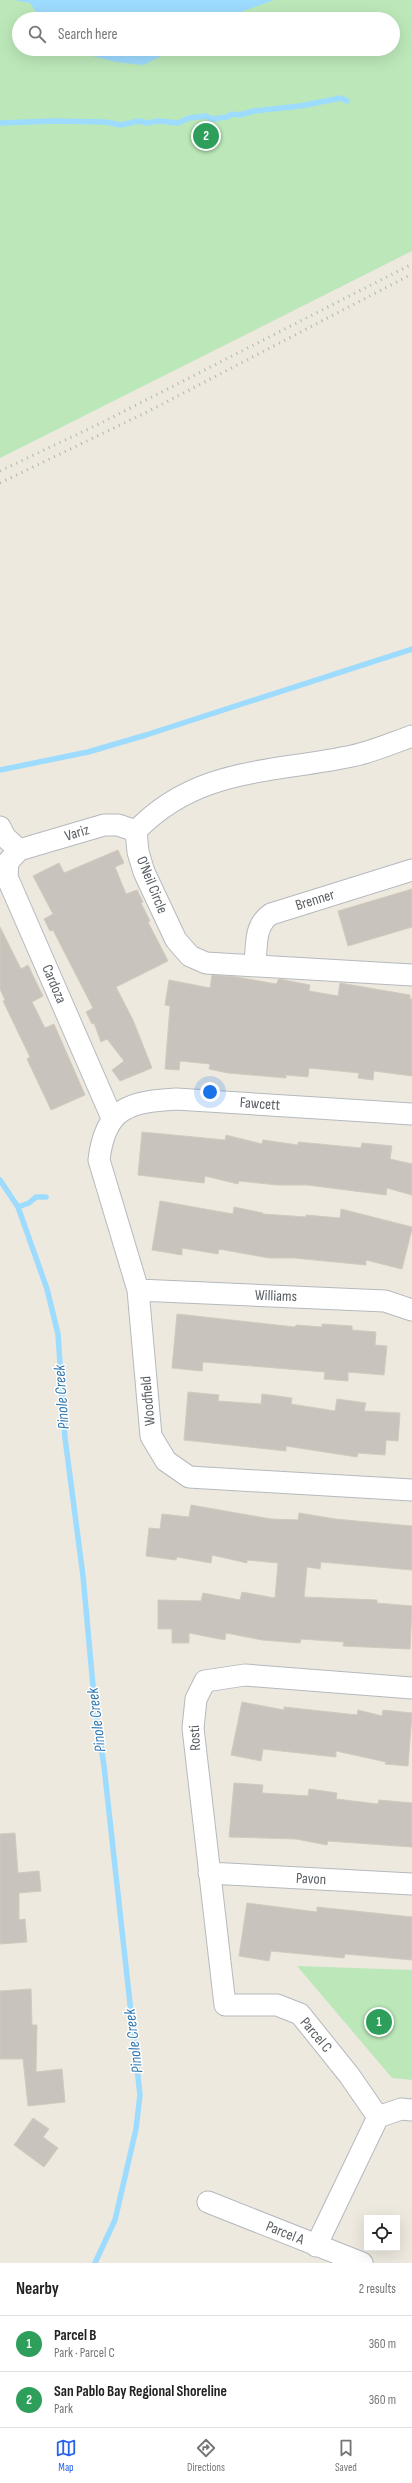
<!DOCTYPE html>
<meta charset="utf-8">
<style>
body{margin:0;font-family:"Sofia Sans Condensed",sans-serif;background:#f2f2f2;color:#222}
.controls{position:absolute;right:12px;bottom:12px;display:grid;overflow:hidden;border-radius:0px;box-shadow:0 4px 16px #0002}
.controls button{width:36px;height:36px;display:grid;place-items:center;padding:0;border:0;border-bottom:1px solid #e0e0e0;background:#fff;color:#222;font:20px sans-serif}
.you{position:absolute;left:210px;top:1092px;width:14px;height:14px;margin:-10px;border:3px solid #fff;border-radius:50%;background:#1a73e8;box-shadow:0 0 0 6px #1a73e833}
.badge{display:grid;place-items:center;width:26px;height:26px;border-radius:50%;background:#2563eb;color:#fff;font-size:13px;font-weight:700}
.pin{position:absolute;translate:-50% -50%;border:2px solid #fff;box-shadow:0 1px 4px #0006}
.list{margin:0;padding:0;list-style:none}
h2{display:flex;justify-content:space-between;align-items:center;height:52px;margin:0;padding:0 16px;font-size:17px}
h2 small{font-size:13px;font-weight:400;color:#767676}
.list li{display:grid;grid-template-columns:26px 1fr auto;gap:12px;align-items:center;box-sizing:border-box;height:56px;padding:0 16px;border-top:1px solid #e0e0e0}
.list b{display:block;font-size:15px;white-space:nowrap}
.list p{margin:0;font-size:13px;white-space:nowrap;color:#767676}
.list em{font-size:13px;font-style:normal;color:#767676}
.icon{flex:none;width:22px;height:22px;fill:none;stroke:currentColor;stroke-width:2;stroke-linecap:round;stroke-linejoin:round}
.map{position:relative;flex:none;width:412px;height:2263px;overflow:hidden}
.search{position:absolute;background:#fff;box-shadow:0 4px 16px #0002;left:12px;right:12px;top:12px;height:44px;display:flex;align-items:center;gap:10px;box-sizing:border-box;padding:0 14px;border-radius:22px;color:#767676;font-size:15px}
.sheet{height:164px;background:#fff}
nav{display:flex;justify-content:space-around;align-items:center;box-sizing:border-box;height:56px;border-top:1px solid #e0e0e0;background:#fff;font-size:11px;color:#767676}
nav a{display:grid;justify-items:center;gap:2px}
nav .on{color:#2563eb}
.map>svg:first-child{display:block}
.green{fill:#bce8b9;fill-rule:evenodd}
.water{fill:#9ddbff}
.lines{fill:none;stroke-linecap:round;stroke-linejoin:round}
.stream{stroke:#9ddbff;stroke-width:5.5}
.building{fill:#c8c3bc;stroke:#d2cabd}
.minor-casing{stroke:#b5b9be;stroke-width:23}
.minor{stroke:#fff;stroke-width:21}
.rail{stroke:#b2b3b3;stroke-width:3;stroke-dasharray:1 5;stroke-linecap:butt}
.labels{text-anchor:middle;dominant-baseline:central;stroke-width:3;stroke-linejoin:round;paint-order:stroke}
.street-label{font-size:15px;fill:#585d62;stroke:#fff}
.water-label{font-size:16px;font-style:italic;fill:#3077b0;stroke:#fff}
</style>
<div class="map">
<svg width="412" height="2263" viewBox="0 0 412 2263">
<rect width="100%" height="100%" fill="#ede9df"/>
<path class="green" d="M 0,0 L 412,0 L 412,251 L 0,458 ZM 19,19 L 393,19 L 393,49 L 19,49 Z
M 297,1966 L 412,1970 L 412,2080 L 392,2078 Z"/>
<path class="water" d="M 14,0 L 274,0 L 221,19 L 41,19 L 30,3 Z
M 65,49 L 176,49 L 143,65 L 116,62 Z"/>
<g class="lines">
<path class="stream" d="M 0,123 L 53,121 L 105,122 L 121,125 L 139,121 L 146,123 L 159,121 L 178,123 L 189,118 L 206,116 L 212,119 L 227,117 L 232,114 L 239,115 L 254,111 L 300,106 L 341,98 L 347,101
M 0,770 L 88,752 L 146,735 L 412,649
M 0,1180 L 18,1207 L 47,1289 L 58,1334 L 65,1438 L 83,1576 L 95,1708 L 104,1766 L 140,2095 L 136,2129 L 115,2220 L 95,2263
M 18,1207 L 29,1203 L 36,1197 L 46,1197"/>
</g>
<path class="building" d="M 118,850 L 124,863 L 115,867 L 126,894 L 137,890 L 143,902 L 141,903 L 150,921 L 148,922 L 168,961 L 116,987 L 133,1020 L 152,1068 L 120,1081 L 112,1070 L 124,1061 L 107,1039 L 101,1042 L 94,1023 L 92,1024 L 86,1012 L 93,1008 L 53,930 L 50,931 L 44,919 L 53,914 L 33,876 L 59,863 L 64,873 Z
M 412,889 L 412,927 L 348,946 L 338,911 Z
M 0,927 L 21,969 L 28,965 L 37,984 L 43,996 L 32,1002 L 45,1028 L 54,1024 L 85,1095 L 51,1110 L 27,1059 L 30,1057 L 3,1001 L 5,1000 L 0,989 Z
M 212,975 L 237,977 L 276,984 L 279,979 L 310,985 L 309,991 L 338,996 L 340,983 L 410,995 L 410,999 L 412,999 L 412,1076 L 374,1071 L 373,1080 L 358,1078 L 359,1073 L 309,1068 L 308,1077 L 286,1075 L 286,1078 L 228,1073 L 209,1069 L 210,1064 L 180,1061 L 179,1070 L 165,1069 L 170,1006 L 165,1005 L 169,980 L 210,988 Z
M 142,1132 L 225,1140 L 226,1135 L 262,1144 L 263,1140 L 298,1145 L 298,1142 L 361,1148 L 362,1143 L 392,1146 L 390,1159 L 412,1164 L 412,1195 L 387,1188 L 386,1195 L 307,1185 L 277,1185 L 239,1181 L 238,1184 L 205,1176 L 204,1183 L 138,1175 Z
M 160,1201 L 233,1214 L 234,1207 L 263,1213 L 263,1214 L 306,1217 L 306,1215 L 340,1218 L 341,1209 L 412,1227 L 412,1229 L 402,1269 L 366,1260 L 366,1265 L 294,1258 L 269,1258 L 219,1249 L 218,1254 L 182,1248 L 182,1255 L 152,1250 Z
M 177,1314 L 295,1327 L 296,1325 L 322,1327 L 322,1324 L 352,1326 L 352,1330 L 376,1332 L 375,1345 L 387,1346 L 384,1375 L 348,1372 L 348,1381 L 324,1379 L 325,1372 L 203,1362 L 202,1371 L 172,1368 Z
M 188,1392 L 219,1395 L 218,1401 L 261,1404 L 262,1394 L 292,1398 L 291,1404 L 335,1411 L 337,1399 L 366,1403 L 364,1411 L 400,1413 L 398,1441 L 386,1440 L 385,1455 L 358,1453 L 357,1457 L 286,1446 L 286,1451 L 184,1440 Z
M 191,1505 L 271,1519 L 298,1520 L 299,1513 L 335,1519 L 412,1526 L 412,1570 L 321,1562 L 320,1569 L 307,1567 L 304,1597 L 377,1600 L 377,1603 L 412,1606 L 410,1649 L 343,1646 L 344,1642 L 301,1639 L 300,1643 L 262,1640 L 226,1633 L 225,1640 L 189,1633 L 189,1643 L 172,1643 L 172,1629 L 158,1629 L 158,1600 L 201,1601 L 203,1593 L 240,1600 L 242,1592 L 275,1598 L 278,1563 L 247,1560 L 247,1563 L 212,1555 L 211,1563 L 177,1557 L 176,1560 L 146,1556 L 149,1528 L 160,1529 L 162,1514 L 189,1517 Z
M 242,1702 L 284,1710 L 284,1707 L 357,1715 L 358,1710 L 382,1716 L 383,1710 L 412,1713 L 408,1766 L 385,1764 L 386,1762 L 336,1751 L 336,1757 L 263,1749 L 261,1761 L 231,1755 Z
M 234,1783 L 263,1785 L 262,1793 L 308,1796 L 309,1789 L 337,1793 L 336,1799 L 378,1804 L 379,1800 L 412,1803 L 412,1847 L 328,1841 L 327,1845 L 296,1839 L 229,1837 Z
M 15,1833 L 18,1873 L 39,1871 L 41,1891 L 19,1893 L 19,1920 L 25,1919 L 27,1942 L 0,1944 L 0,1834 Z
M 247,1903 L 317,1912 L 317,1907 L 412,1917 L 412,1960 L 345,1954 L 344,1958 L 271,1951 L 269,1961 L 239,1956 Z
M 31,1989 L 32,2025 L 37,2025 L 36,2072 L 62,2069 L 65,2102 L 28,2106 L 23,2059 L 0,2059 L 0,1991 Z
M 33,2118 L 49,2129 L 43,2137 L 58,2148 L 44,2167 L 14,2145 Z"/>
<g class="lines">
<defs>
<path id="minor" d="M 412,736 C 392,743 372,752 352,756 C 272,773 197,767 136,831 L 138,852 L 144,872 L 176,940 L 190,956 L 206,963 L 412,975
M 0,827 L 5,837 L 19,850
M 19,850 L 8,862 L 7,877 L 112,1118
M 19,850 L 104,825 L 118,825 L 136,831
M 255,964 C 257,945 254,925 271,914 L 412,870
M 412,1114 L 176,1099 C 128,1102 105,1108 99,1160 L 138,1290 L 151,1436 L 166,1461 L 189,1477 L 412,1490
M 138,1290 L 385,1301 L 412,1310
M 209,1873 L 412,1884
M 378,2117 L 349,2075 L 300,2014 L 277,2005 L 225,2005 L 193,1728 L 196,1699 L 205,1681 L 245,1675 L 412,1688
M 208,2202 L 362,2263
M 316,2246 L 378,2117 L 401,2109 L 412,2110"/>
</defs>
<use href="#minor" class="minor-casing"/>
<use href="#minor" class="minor"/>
<path class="rail" d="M 0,471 L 101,423 L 412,264
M 0,483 L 147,412 L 412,274"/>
</g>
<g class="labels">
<g class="street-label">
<text transform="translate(77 833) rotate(-17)">Variz</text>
<text transform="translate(152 885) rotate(68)">O'Neil Circle</text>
<text transform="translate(315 900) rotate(-17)">Brenner</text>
<text transform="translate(54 984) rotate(67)">Cardoza</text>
<text transform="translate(260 1104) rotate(4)">Fawcett</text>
<text transform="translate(276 1296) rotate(2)">Williams</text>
<text transform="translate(148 1401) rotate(-95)">Woodfield</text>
<text transform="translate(195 1738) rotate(-93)">Rosti</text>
<text transform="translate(311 1879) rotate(3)">Pavon</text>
<text transform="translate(316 2035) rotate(50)">Parcel C</text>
<text transform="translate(285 2233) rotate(22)">Parcel A</text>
</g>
<g class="water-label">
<text transform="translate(62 1397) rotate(-94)">Pinole Creek</text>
<text transform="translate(97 1720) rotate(-97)">Pinole Creek</text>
<text transform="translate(134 2041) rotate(-97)">Pinole Creek</text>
</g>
</g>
</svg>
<div class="controls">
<button><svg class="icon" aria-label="locate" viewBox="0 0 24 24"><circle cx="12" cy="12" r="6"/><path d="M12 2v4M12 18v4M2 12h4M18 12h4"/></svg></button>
</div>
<div class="you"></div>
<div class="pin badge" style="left:379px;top:2022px;background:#2e9e5b">1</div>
<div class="pin badge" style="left:206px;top:136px;background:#2e9e5b">2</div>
<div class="search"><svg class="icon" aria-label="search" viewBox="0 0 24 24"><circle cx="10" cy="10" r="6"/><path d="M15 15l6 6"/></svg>Search here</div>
</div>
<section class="sheet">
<h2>Nearby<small>2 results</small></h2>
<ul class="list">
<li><span class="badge" style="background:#2e9e5b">1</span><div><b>Parcel B</b><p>Park · Parcel C</p></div><em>360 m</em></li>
<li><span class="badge" style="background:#2e9e5b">2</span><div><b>San Pablo Bay Regional Shoreline</b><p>Park</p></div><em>360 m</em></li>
</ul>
</section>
<nav>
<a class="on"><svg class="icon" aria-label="map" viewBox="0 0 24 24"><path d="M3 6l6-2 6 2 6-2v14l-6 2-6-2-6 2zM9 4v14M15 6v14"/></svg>Map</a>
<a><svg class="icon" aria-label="directions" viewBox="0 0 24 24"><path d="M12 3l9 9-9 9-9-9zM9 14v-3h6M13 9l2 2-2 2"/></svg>Directions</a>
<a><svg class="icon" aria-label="saved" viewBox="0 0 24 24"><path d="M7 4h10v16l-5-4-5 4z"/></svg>Saved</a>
</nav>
